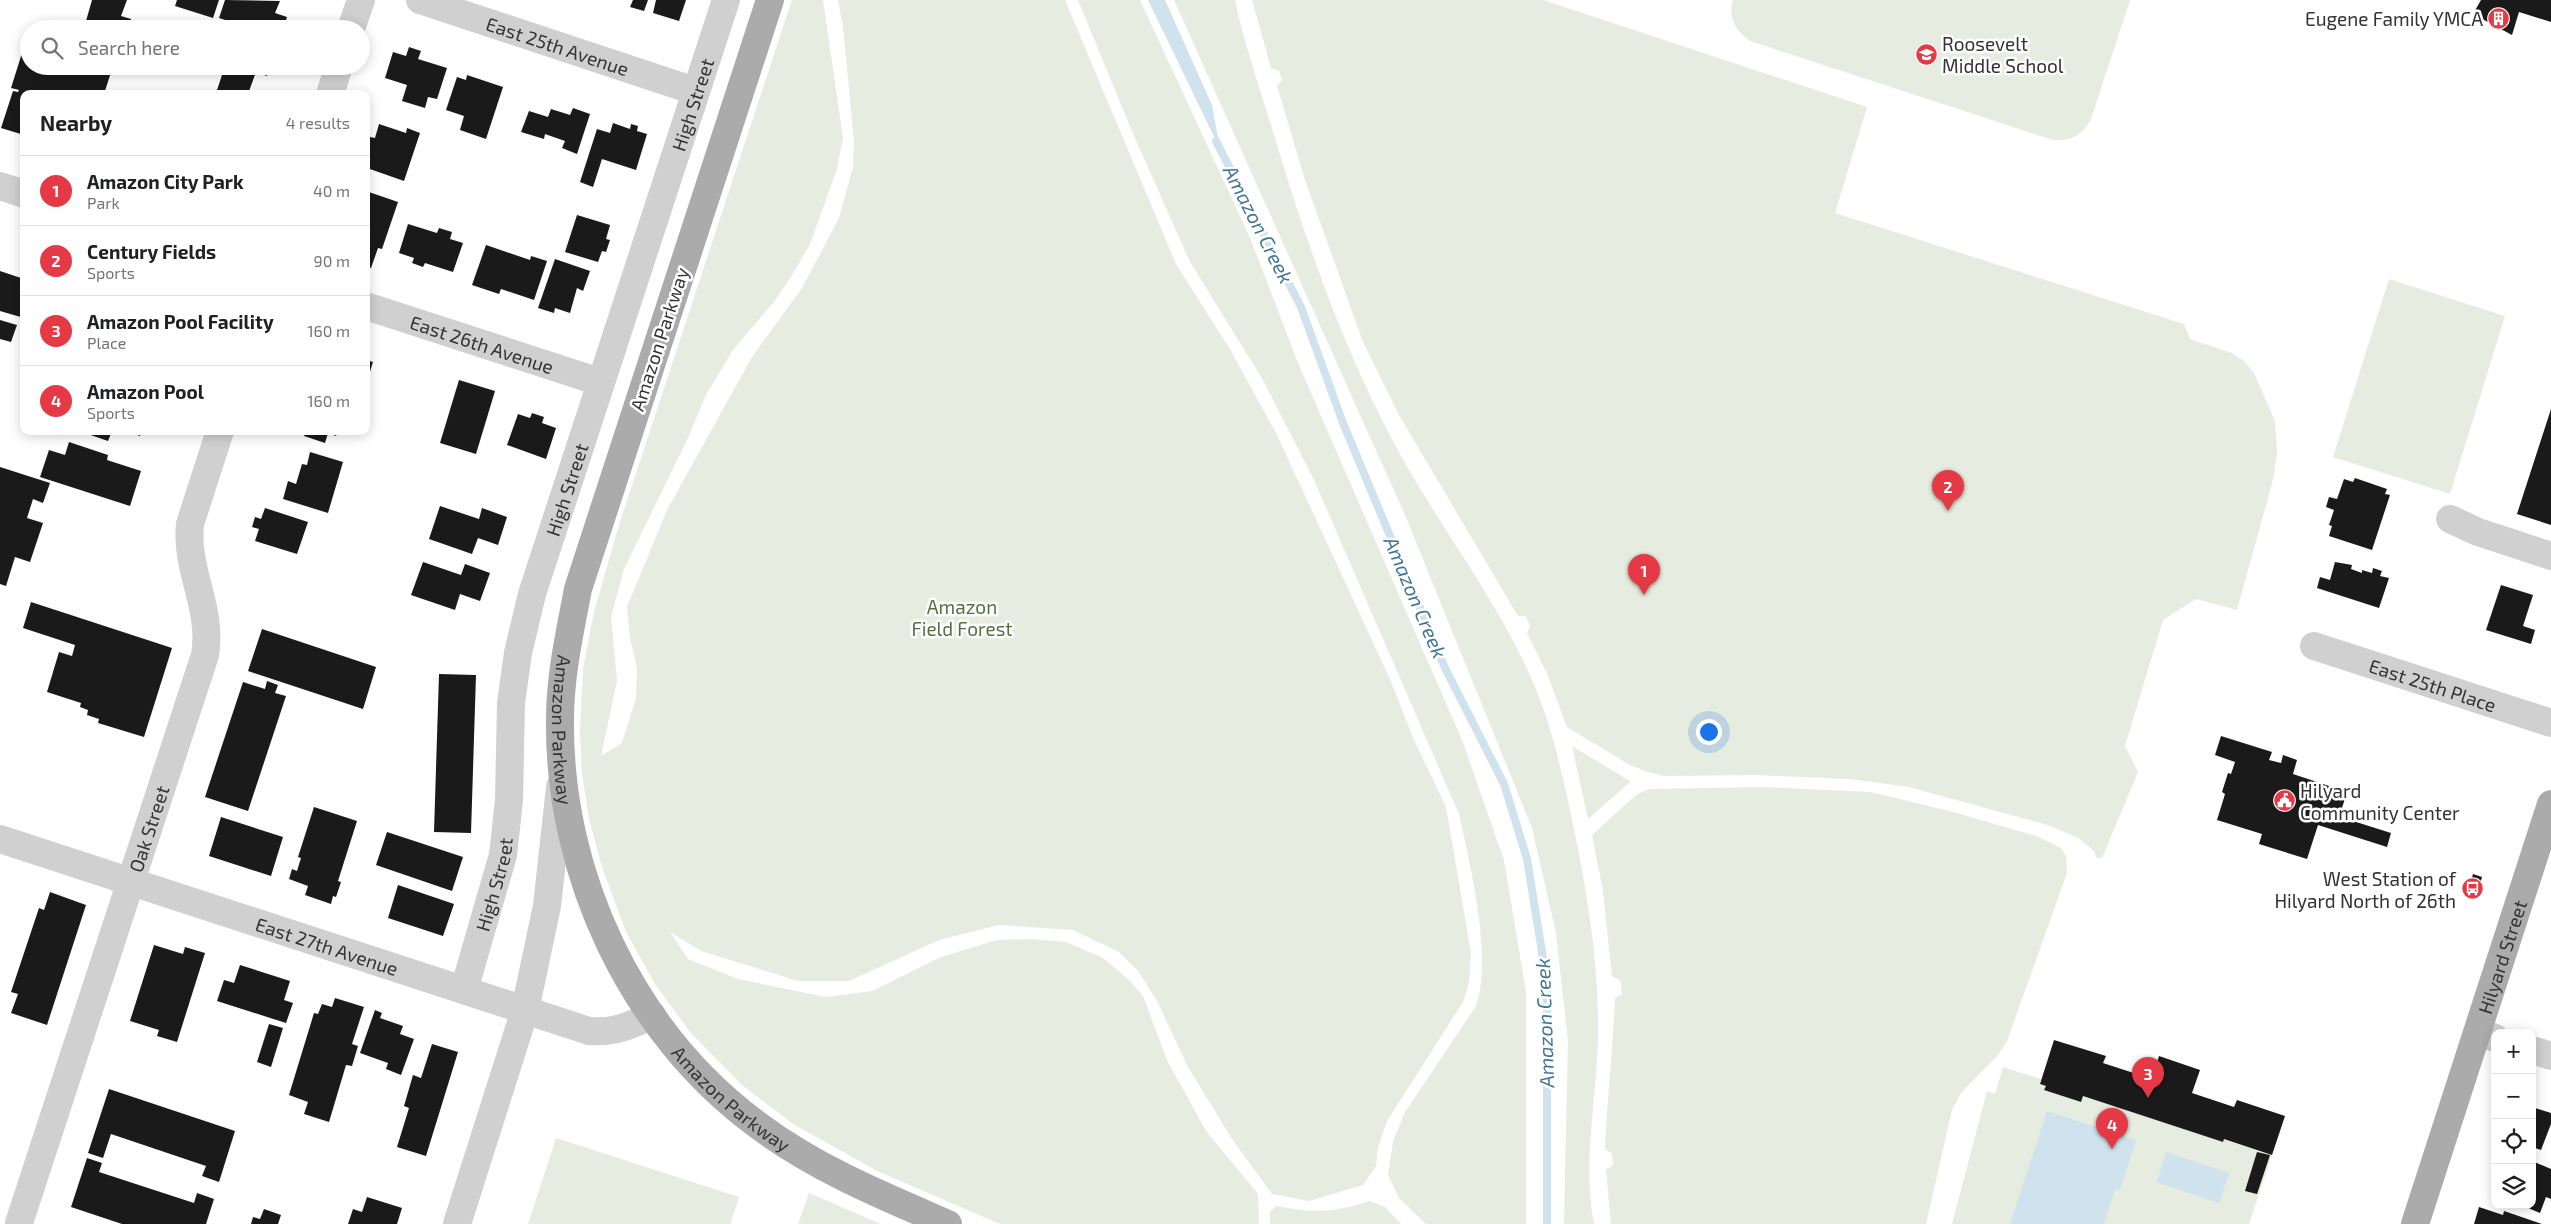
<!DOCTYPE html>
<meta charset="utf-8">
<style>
body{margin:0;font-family:"Exo 2",sans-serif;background:#f2f2f2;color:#202124}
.controls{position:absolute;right:15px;bottom:15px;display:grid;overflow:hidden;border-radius:10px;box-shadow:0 2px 12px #0003}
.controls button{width:45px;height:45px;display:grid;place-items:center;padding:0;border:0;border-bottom:1px solid #e0e0e0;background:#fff;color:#202124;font:25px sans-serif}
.you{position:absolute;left:1708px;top:731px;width:18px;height:18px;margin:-12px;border:4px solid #fff;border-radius:50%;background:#1a73e8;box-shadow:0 0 0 8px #1a73e833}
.badge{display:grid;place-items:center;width:32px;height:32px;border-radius:50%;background:#e63946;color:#fff;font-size:16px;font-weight:700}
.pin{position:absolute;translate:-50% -41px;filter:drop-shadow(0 1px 2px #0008)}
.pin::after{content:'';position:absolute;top:26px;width:18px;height:15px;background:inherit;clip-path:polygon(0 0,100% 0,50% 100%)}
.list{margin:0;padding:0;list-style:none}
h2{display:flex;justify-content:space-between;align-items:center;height:65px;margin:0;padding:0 20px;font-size:21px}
h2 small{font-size:16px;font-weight:400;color:#757577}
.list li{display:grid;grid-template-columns:32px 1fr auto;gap:15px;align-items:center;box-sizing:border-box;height:70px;padding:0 20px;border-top:1px solid #e0e0e0}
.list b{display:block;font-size:19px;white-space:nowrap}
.list p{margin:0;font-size:16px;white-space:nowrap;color:#757577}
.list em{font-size:16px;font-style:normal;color:#757577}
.icon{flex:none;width:28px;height:28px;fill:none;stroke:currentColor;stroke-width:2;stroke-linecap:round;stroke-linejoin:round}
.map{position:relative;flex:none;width:2551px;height:1224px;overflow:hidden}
.search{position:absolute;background:#fff;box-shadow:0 2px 12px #0003;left:20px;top:20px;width:350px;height:55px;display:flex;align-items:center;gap:12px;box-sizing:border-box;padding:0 18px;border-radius:28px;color:#757577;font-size:19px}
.panel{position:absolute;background:#fff;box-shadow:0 2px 12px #0003;left:20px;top:90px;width:350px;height:345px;border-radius:10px}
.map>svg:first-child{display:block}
.green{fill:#e6ecdf}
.water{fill:#cfe2ee}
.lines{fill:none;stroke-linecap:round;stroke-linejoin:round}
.stream{stroke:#cfe2ee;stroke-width:8}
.building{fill:#1a1a1a}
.minor{stroke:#d0d0d0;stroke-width:28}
.major{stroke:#ababab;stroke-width:28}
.labels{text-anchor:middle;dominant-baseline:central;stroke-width:5;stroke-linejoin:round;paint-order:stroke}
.poi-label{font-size:19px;fill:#333;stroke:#fff;text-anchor:end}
.street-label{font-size:19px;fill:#333;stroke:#fff}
.park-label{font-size:19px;fill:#56703f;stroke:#fff}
.water-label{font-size:20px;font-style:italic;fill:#3f7597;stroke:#fff}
</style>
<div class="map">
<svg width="2551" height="1224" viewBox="0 0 2551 1224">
<rect width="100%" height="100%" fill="#fff"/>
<path class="green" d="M 792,0 L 823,0 L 843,138 L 837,169 L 810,244 L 791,277 L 773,303 L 733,350 L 706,395 L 687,440 L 624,569 L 611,617 L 617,681 L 601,756 L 622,743 L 636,698 L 637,668 L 630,638 L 627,607 L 667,510 L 752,357 L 802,288 L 839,218 L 853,167 L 854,141 L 843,27 L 838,0 L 1065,0 L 1176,264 L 1231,351 L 1276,433 L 1390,679 L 1414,740 L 1446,807 L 1471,953 L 1469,982 L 1463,1002 L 1387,1121 L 1378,1147 L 1376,1166 L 1363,1185 L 1309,1201 L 1272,1194 L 1232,1139 L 1188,1067 L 1157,1001 L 1138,971 L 1119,952 L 1073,930 L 999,925 L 939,940 L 849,981 L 798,981 L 701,951 L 670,932 L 688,959 L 738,979 L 826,997 L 872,991 L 941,957 L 997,940 L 1029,939 L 1066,942 L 1103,958 L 1128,979 L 1143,996 L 1167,1060 L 1206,1131 L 1258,1194 L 1259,1224 L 1000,1224 L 877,1171 L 793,1124 L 742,1085 L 690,1032 L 655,984 L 626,932 L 602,867 L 589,819 L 582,773 L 580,732 L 583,669 L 594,612 L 619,525 Z
M 1078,0 L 1140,0 L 1251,240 L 1298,363 L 1462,740 L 1504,860 L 1526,992 L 1526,1224 L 1426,1224 L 1399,1198 L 1388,1175 L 1393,1141 L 1405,1112 L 1476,1006 C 1493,957 1470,865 1459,814 L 1314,480 L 1263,380 L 1190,262 L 1131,129 Z
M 1174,0 L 1235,0 C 1244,44 1260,88 1273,132 C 1308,248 1348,364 1409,470 C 1453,546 1510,619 1541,702 C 1556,743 1565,786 1574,829 C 1588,897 1599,966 1598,1035 C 1597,1099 1582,1161 1594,1224 L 1564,1224 L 1568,1041 L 1556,933 L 1532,828 L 1405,515 Z
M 1252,0 L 1543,0 L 1867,107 L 1835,213 L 2184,324 L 2190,339 L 2232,353 L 2244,361 L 2254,373 L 2275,421 L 2277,451 L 2274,476 L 2237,610 L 2196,599 L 2163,620 L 2125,746 L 2138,772 L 2102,858 L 2096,858 L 2094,851 L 2078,838 L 2048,825 L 1909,787 L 1850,779 L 1755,775 L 1664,776 L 1648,772 L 1630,765 L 1567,727 L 1548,676 L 1527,633 L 1530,626 L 1526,616 L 1518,616 L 1399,415 L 1363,342 L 1305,180 L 1277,86 L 1282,80 L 1279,71 L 1271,68 Z
M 1733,0 L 2130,0 L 2091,119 C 2082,136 2072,141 2053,140 L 1750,41 C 1735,30 1728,19 1733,0 Z
M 2389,279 L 2505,316 L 2450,494 L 2333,457 Z
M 1572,746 L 1630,781 L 1629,783 L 1588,819 Z
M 1762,787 L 1871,792 L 1957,813 L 2039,837 L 2061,848 L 2066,856 L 2067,873 L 2007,1041 L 1998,1055 L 1961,1093 L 1952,1110 L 1926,1224 L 1611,1224 L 1606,1170 L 1613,1165 L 1612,1153 L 1605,1150 C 1607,1099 1613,1049 1615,998 L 1622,994 L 1621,981 L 1612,976 L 1603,891 L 1592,835 L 1636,795 L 1649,789 Z
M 2003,1067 L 2041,1079 L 2040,1084 L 2046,1086 L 2044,1090 L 2080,1102 L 2083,1096 L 2223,1142 L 2224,1139 L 2272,1155 L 2249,1224 L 1952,1224 L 1987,1091 L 1995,1094 Z
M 556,1138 L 739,1197 L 730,1224 L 528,1224 Z
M 809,1193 L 881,1224 L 798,1224 Z
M 1370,1201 L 1385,1207 L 1401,1224 L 1270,1224 L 1270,1212 L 1276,1206 C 1313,1213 1333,1213 1370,1201 Z"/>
<path class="water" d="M 1148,0 L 1165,0 L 1212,105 L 1220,149 Z
M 2047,1111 L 2136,1140 L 2120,1190 L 2115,1189 L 2104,1224 L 2010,1224 Z
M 2166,1152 L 2229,1173 L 2219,1203 L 2157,1182 Z"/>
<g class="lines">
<path class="stream" d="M 1216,141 L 1301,307 L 1343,423 L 1445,668 L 1504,784 L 1527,859 L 1547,983 L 1547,1224"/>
</g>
<path class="building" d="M 92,0 L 127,0 L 121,16 L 131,19 L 128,29 L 84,28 Z
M 177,0 L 219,0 L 213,18 L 175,6 Z
M 225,0 L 280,1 L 275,13 L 287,17 L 283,29 L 236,29 L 238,24 L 219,18 Z
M 633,0 L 648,0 L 644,11 L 630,7 Z
M 656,0 L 686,0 L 679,21 L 653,13 Z
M 2481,0 L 2551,0 L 2551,22 L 2519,12 L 2512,35 L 2473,14 Z
M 28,34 L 29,66 L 113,66 L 104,94 L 24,94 L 24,135 L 1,128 L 13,91 L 18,92 L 19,90 L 11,88 Z
M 409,47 L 421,51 L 418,59 L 447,68 L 437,99 L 428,97 L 425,108 L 402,101 L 407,85 L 385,78 L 393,52 L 406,56 Z
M 225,66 L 270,66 L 267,76 L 256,72 L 248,94 L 229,94 L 217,90 Z
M 467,75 L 503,87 L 486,139 L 460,130 L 464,116 L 446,110 L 457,77 L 466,80 Z
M 573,108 L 590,114 L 577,154 L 562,148 L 565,141 L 545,134 L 544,139 L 521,132 L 529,111 L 548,117 L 551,109 L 570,115 Z
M 613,123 L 630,129 L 631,124 L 638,126 L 637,131 L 647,134 L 636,170 L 602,159 L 593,187 L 580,182 L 597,129 L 610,133 Z
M 379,124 L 406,133 L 407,128 L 420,133 L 404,181 L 367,168 L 370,159 L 366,158 L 366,149 L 370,137 L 375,138 Z
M 366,191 L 398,202 L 382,249 L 378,248 L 371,268 L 366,266 Z
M 577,215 L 610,225 L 606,239 L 610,240 L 606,252 L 602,251 L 598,262 L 565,252 Z
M 408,224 L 437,233 L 439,228 L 452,232 L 450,239 L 463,243 L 453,272 L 425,263 L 423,267 L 412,263 L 414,258 L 399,253 Z
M 486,245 L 530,260 L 531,256 L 547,261 L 534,300 L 501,289 L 499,294 L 472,285 Z
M 555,259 L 590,271 L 583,291 L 577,288 L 570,313 L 555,308 L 554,313 L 538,308 Z
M 0,271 L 24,279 L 24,318 L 0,311 Z
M 0,320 L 17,325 L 11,342 L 0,339 Z
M 366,360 L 373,362 L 367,381 L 366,381 Z
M 459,380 L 495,391 L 476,454 L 440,443 Z
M 2551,409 L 2551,525 L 2517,514 Z
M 532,413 L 544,417 L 542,423 L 556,428 L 546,459 L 507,445 L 518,414 L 530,418 Z
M 79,431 L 112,431 L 108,441 Z
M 126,431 L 142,431 L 140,436 Z
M 306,431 L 338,431 L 336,436 L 328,433 L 325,443 L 304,436 Z
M 69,442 L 108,455 L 107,460 L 141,471 L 130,506 L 40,477 L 49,450 L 65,455 Z
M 310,452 L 343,462 L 328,513 L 283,499 L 288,481 L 296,484 L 302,464 L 307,465 Z
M 0,467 L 50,483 L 43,503 L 33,499 L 27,518 L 43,523 L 30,562 L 15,557 L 6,586 L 0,584 Z
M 2355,478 L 2387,489 L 2385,494 L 2390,495 L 2372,550 L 2329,536 L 2332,526 L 2329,525 L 2334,510 L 2326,507 L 2329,497 L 2337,499 L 2344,479 L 2353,482 Z
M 440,506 L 479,519 L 482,508 L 507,517 L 498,545 L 478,538 L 472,554 L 429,539 Z
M 265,508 L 308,522 L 297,554 L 255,541 L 259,529 L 252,527 L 255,517 L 261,519 Z
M 423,562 L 461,575 L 465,564 L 490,573 L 480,601 L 460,594 L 455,610 L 411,595 Z
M 2335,562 L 2352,565 L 2351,569 L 2362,573 L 2362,570 L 2372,573 L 2373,568 L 2382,571 L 2380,576 L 2389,578 L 2379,608 L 2317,588 L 2320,577 L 2330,580 Z
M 2501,585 L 2533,595 L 2523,626 L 2535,630 L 2531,644 L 2486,630 Z
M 31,602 L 172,648 L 144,737 L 98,723 L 99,719 L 87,715 L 88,710 L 80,707 L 81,703 L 47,692 L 59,652 L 72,656 L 75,645 L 23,628 Z
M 262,629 L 376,667 L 363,709 L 248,671 Z
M 439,674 L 476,675 L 471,833 L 434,832 Z
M 267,681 L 278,685 L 275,693 L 286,696 L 248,811 L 205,797 L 243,682 L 265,689 Z
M 2221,736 L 2272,752 L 2269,760 L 2281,763 L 2283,755 L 2297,760 L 2293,774 L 2347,792 L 2342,808 L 2356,813 L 2353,821 L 2391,833 L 2387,847 L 2318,825 L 2307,859 L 2259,844 L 2262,834 L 2217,820 L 2225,794 L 2222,792 L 2228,773 L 2231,774 L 2235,762 L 2215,755 Z
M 314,807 L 357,821 L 338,881 L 341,882 L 336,897 L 333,896 L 331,904 L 305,895 L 308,886 L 289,879 L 292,869 L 297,871 L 301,858 L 298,857 Z
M 221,817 L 283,837 L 271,876 L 209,856 Z
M 387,832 L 463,857 L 452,891 L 376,865 Z
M 2473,874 L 2482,877 L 2477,894 L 2468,892 Z
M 398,885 L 454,904 L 443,936 L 388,918 Z
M 50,892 L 86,905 L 47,1025 L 11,1013 L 18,994 L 11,992 L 39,908 L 44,910 Z
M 154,945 L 183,954 L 185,947 L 205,953 L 177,1042 L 157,1036 L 159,1030 L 130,1021 Z
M 240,965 L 290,981 L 284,1000 L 293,1003 L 286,1023 L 217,1001 L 224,980 L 234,983 Z
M 335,998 L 364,1007 L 352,1044 L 358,1046 L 352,1066 L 346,1065 L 329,1122 L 304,1114 L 308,1102 L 289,1095 L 314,1013 L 318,1014 L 322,1004 L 332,1007 Z
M 375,1010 L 382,1013 L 380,1018 L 403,1026 L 400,1034 L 414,1039 L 401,1075 L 386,1069 L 388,1063 L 360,1053 Z
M 269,1024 L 283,1028 L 271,1067 L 257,1062 Z
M 2054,1040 L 2106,1056 L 2103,1063 L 2152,1079 L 2159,1056 L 2200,1070 L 2192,1093 L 2234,1107 L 2237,1100 L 2285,1116 L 2272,1155 L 2224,1139 L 2223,1142 L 2083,1096 L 2081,1102 L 2044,1090 L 2046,1086 L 2040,1084 Z
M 432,1044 L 458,1052 L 426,1156 L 397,1147 L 409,1108 L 404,1106 L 413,1075 L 421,1078 Z
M 109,1089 L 235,1131 L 219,1182 L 202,1176 L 206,1166 L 111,1134 L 103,1158 L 88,1153 Z
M 2532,1107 L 2551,1113 L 2551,1124 L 2541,1150 L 2532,1147 Z
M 2257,1152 L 2270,1155 L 2257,1194 L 2245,1191 Z
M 87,1158 L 102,1163 L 99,1172 L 194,1203 L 197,1193 L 214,1199 L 206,1224 L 122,1224 L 71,1207 Z
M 2532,1161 L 2551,1169 L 2551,1199 L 2546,1197 L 2540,1213 L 2521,1205 L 2532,1205 Z
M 367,1197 L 402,1208 L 397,1224 L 348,1224 L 353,1209 L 362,1212 Z
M 2479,1207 L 2503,1215 L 2504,1211 L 2542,1224 L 2474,1224 Z
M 264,1209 L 281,1215 L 278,1224 L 251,1224 L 253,1217 L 260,1219 Z"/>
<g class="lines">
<g class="minor">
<path id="s1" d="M 420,0 L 695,91"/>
<path d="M 351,29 L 361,0"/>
<path d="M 330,94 L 339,66"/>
<path d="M 0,186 L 24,194"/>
<path id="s2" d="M 366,306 L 600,382"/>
<path d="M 2450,519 L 2478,532 L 2551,556"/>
<path id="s3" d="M 2314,646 L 2551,723"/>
<path id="s4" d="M 0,839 L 589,1031 C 614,1033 630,1026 652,1015"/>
<path id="s5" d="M 464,990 L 503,855 L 509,800 L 511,703 L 518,653 L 532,594 L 726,0"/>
<path d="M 2478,1032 L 2495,1038"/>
<path d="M 2532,1050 L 2551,1056"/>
<path id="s6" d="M 19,1223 L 205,655 C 213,608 185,570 190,524 L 220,431"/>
<path d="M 457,1224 L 525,1010 L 547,906 L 560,787"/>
</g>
<g class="major">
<path id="s7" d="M 770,0 L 578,589 C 570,632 560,675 560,719 C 558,875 632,1033 759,1126 C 817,1169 883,1196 948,1224"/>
<path id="s8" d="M 2415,1224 L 2551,804"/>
</g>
</g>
<defs>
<symbol id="building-disc" viewBox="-11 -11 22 22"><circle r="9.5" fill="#e63946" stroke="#fff"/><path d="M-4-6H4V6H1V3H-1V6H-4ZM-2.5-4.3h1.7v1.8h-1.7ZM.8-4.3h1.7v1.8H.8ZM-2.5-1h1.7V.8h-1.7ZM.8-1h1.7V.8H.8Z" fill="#fff"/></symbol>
<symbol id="school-disc" viewBox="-11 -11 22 22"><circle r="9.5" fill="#e63946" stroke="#fff"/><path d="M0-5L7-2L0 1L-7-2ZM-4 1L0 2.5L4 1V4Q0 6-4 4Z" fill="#fff"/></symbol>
<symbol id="civic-disc" viewBox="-11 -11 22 22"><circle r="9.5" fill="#e63946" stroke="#fff"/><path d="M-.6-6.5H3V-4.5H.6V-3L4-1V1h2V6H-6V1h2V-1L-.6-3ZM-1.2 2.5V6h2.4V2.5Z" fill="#fff"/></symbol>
<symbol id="bus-disc" viewBox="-11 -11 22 22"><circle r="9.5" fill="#e63946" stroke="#fff"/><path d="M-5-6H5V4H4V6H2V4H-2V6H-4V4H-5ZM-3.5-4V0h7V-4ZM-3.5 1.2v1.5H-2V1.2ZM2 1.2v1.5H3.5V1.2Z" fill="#fff"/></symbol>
</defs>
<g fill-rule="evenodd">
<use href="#building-disc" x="2486" y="6" width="25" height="25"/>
<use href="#school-disc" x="1914" y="42" width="25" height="25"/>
<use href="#civic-disc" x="2272" y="788" width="25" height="25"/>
<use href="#bus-disc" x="2460" y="876" width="25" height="25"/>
</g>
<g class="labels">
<g class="poi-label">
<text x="2483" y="18">Eugene Family YMCA</text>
<text x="1942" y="43" text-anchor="start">Roosevelt<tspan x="1942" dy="22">Middle School</tspan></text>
<text x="2300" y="790" text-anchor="start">Hilyard<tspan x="2300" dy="22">Community Center</tspan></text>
<text x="2456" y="878">West Station of<tspan x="2456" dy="22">Hilyard North of 26th</tspan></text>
</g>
<g class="street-label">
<text stroke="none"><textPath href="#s1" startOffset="145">East 25th Avenue</textPath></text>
<text stroke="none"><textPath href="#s5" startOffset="919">High Street</textPath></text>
<text transform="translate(659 339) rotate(-72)">Amazon Parkway</text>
<text stroke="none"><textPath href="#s2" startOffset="122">East 26th Avenue</textPath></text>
<text stroke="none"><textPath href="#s5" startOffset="514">High Street</textPath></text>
<text stroke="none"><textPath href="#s3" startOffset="125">East 25th Place</textPath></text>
<text stroke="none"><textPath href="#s7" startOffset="762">Amazon Parkway</textPath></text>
<text stroke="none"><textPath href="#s6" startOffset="415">Oak Street</textPath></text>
<text stroke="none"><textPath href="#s5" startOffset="110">High Street</textPath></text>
<text stroke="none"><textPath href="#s4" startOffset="344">East 27th Avenue</textPath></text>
<text stroke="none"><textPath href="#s8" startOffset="281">Hilyard Street</textPath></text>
<text stroke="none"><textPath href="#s7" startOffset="1182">Amazon Parkway</textPath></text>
</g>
<g class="park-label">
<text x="962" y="606">Amazon<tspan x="962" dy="22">Field Forest</tspan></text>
</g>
<g class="water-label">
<text transform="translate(1259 224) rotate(63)">Amazon Creek</text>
<text transform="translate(1416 597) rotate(67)">Amazon Creek</text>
<text transform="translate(1544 1023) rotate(-92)">Amazon Creek</text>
</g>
</g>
</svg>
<div class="controls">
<button>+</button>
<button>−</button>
<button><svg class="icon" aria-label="locate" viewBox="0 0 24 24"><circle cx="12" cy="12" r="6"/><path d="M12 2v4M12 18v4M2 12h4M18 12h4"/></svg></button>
<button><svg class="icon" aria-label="layers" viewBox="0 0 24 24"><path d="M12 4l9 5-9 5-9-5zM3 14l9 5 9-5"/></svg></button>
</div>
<div class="you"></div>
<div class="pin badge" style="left:1644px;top:595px">1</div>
<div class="pin badge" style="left:1948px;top:511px">2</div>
<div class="pin badge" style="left:2148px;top:1098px">3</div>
<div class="pin badge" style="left:2112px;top:1149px">4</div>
<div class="search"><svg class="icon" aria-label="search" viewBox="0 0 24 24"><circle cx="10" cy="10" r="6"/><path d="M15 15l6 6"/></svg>Search here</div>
<section class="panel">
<h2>Nearby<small>4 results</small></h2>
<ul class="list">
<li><span class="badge">1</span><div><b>Amazon City Park</b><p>Park</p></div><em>40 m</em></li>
<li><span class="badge">2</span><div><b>Century Fields</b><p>Sports</p></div><em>90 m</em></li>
<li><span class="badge">3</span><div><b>Amazon Pool Facility</b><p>Place</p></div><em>160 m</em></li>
<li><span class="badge">4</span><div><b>Amazon Pool</b><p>Sports</p></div><em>160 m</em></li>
</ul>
</section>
</div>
